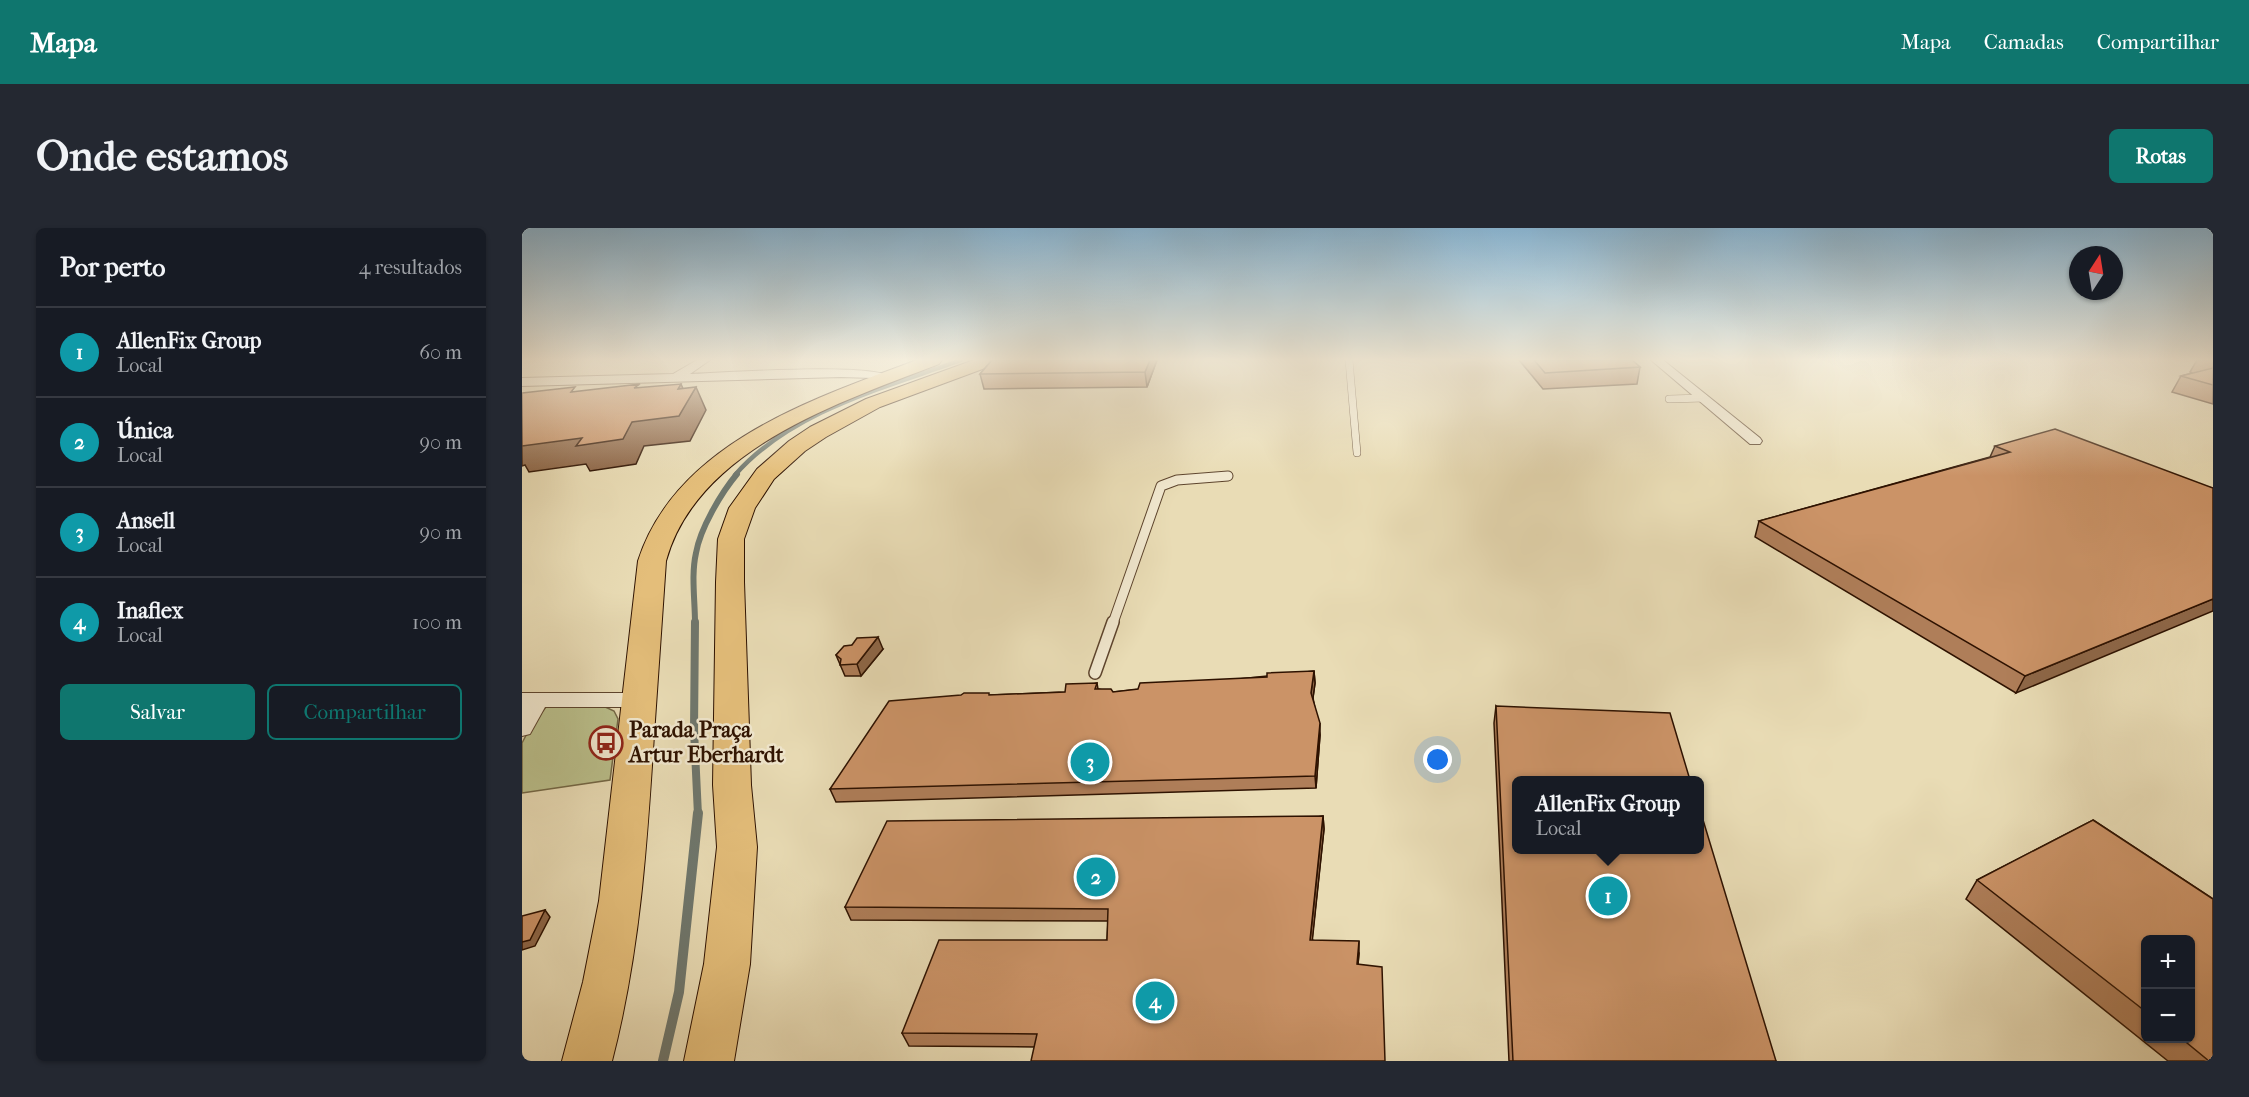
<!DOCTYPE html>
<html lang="pt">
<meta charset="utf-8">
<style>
body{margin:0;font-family:"IM FELL French Canon",serif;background:#242831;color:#f1f3f6}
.controls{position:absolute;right:18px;bottom:18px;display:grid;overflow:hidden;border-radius:9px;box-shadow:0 2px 4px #0004}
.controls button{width:54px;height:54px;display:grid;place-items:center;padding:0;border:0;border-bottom:2px solid #363941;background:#171b24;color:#f1f3f6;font:30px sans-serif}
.compass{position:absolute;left:1547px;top:18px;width:54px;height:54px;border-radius:50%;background:#171b24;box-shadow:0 2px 4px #0004;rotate:12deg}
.you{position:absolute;left:916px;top:532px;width:21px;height:21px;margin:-15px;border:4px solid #fff;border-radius:50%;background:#1a73e8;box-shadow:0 0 0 9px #1a73e833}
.badge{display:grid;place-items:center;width:39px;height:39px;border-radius:50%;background:#0f766e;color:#fff;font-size:20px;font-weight:700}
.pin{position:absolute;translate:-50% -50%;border:3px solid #fff;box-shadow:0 2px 6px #0006}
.popup{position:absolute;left:990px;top:548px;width:192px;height:78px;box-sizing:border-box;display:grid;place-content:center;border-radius:9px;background:#171b24;filter:drop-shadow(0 2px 4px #0005);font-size:20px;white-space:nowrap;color:#9ea1a6}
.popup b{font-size:22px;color:#f1f3f6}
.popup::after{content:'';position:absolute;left:50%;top:100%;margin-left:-12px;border:12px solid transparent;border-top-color:#171b24}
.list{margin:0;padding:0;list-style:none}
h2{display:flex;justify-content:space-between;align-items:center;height:78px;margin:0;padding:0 24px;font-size:26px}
h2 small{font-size:20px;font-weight:400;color:#9ea1a6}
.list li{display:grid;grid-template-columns:39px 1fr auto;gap:18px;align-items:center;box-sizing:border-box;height:90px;padding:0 24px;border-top:2px solid #363941}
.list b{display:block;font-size:22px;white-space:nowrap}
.list p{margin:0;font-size:20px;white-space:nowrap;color:#9ea1a6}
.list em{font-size:20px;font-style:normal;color:#9ea1a6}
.actions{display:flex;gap:12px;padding:18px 24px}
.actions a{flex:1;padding:14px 0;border:2px solid #0f766e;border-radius:9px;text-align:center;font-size:21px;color:#0f766e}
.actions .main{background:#0f766e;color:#fff}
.map{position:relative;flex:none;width:1691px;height:833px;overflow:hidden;border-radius:9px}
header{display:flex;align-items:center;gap:36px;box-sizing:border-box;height:84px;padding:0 30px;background:#0f766e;color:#fff}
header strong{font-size:28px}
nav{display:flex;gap:33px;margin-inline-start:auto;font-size:21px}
.intro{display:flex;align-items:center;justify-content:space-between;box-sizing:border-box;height:144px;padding:0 36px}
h1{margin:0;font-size:42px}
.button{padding:15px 27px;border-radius:9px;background:#0f766e;color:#fff;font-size:21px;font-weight:700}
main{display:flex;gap:36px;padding:0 36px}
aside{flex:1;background:#171b24;border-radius:9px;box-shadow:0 2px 4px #0004}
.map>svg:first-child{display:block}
.green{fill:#babf8b;stroke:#746846;stroke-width:1.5}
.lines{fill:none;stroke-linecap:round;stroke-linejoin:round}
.stream-far3{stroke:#6f776d;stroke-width:4.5}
.stream-far2{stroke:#6f776d;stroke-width:6}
.stream-far1{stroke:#6f776d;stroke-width:8}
.stream{stroke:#6f776d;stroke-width:10}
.service-far2-casing{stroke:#5d442d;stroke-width:8}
.service-far1-casing{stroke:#5d442d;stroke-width:11}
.service-casing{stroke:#5d442d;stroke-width:14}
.minor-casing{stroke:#5d442d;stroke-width:2}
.primary-casing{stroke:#2e1200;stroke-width:2}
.service-far2{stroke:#f1e8cf;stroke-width:7}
.service-far1{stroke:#f1e8cf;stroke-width:9}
.service{stroke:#f1e8cf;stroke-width:11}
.minor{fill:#f1e8cf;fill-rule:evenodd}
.primary{fill:#e4be7a;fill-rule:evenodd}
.wall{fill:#af7e59;stroke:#2e1200;stroke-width:1.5;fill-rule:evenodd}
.shaded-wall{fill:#8e6748;stroke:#2e1200;stroke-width:1.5}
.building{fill:#cb9367;stroke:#2e1200;stroke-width:1.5}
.labels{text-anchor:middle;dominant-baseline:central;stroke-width:5;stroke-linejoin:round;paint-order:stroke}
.poi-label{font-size:22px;font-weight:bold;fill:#2e1200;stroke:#f1e8cf;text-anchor:start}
</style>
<header>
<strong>Mapa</strong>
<nav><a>Mapa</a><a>Camadas</a><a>Compartilhar</a></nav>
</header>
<div class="intro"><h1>Onde estamos</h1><a class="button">Rotas</a></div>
<main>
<aside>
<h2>Por perto<small>4 resultados</small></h2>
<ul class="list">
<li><span class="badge" style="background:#0f9aa8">1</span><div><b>AllenFix Group</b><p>Local</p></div><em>60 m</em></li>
<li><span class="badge" style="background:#0f9aa8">2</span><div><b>Única</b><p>Local</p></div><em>90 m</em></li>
<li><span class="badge" style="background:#0f9aa8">3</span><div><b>Ansell</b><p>Local</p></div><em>90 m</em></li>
<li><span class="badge" style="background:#0f9aa8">4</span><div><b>Inaflex</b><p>Local</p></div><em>100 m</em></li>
</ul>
<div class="actions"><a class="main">Salvar</a><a>Compartilhar</a></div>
</aside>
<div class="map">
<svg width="1691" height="833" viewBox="0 0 1691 833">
<rect width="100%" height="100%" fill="#e9dcb5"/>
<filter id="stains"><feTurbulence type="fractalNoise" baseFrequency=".00333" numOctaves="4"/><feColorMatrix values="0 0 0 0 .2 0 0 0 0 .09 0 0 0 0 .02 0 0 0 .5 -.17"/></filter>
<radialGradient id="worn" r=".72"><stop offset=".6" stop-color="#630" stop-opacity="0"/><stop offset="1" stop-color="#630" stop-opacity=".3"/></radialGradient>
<path class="green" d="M 79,477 L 92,483 L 96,491 L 88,552 L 0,565 L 0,515 L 9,498 L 24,479 Z"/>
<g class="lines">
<path class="stream-far3" d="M 213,247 C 269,183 362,160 439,132"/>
<path class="stream-far2" d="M 173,395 C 173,372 169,347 174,325 C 178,301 199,265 215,246"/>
<path class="stream-far1" d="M 173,394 L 172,502 L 176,587"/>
<path class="stream" d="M 141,833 L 157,764 L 176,585"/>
<defs>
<path id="service-far2" d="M 827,132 L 835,225
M 1147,171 L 1182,170"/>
<path id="service-far1" d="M 591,395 L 639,258 L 655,252 L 706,248"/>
<path id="service" d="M 573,445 L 591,394"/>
<path id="minor" d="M 175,132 L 188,132 L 168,146 C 200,145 351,134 368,149 L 362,153 L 351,150 L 319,149 L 0,158 L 0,150 L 151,146 Z
M 1129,132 L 1141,132 L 1238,210 L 1240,213 L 1238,216 L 1228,216 Z
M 0,465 L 118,465 L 125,467 L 129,472 L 125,477 L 118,479 L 23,479 L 8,506 L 0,508 Z"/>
<path id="primary" d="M 395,132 L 420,132 L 417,136 C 319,174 175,220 144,333 C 140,391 136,449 132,507 C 125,617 118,725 90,833 L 40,833 L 61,754 L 77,673 L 116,333 C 154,215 291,171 395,132 Z
M 452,132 L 477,132 L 474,136 L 358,179 L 304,209 L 283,223 L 252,251 L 233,280 L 222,311 L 222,354 L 229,557 L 235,619 L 228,736 L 212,833 L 162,833 L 182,736 L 195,619 L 191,557 L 194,354 L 196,311 L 207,280 L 235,241 L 267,213 L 288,199 L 344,171 Z"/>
</defs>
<use href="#service-far2" class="service-far2-casing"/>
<use href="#service-far1" class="service-far1-casing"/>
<use href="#service" class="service-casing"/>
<use href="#minor" class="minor-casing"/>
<use href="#primary" class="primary-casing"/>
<use href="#service-far2" class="service-far2"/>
<use href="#service-far1" class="service-far1"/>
<use href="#service" class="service"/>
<use href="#minor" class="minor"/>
<use href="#primary" class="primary"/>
</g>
<path class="wall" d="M 470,132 L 635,132 L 625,159 L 462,161 L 458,146 Z
M 997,132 L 1110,132 L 1118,139 L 1115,156 L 1021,161 Z
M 1675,132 L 1691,132 L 1691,176 L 1650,164 L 1659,148 L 1670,145 L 1668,144 Z
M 1473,218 L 1691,260 L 1494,465 L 1233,309 L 1237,293 L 1468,229 Z
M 330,417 L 361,421 L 339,448 L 323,448 L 314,427 Z
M 792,443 L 793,455 L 791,470 L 798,507 L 794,560 L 314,574 L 308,561 L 468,467 L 543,464 L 575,455 L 576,461 L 591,464 Z
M 974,478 L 1254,833 L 987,833 L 972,495 Z
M 801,588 L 802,601 L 790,712 L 837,725 L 836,736 L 513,819 L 387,818 L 380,805 L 585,712 L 586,693 L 329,692 L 323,679 Z
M 1571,592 L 1691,671 L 1691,833 L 1646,833 L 1444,671 L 1455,652 ZM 1623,711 L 1668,711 L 1668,810 L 1623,810 Z"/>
<path class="shaded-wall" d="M 628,132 L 635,132 L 625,159 L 623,144 Z
M 159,156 L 166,172 L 174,159 L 184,182 L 168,213 L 122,218 L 114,236 L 68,243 L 64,236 L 7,244 L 3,237 L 0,238 L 0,212 L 110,194 Z
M 1691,371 L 1691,383 L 1494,465 L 1503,448 Z
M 356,409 L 361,421 L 339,448 L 335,436 Z
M 792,443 L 793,455 L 790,477 L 789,465 Z
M 798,495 L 798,507 L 794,560 L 793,548 Z
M 801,588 L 802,601 L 789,725 L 788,712 Z
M 23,682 L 28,689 L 13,718 L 0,722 L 0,714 Z
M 837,713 L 837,725 L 835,749 L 835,736 Z"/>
<path class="building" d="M 470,132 L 628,132 L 623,144 L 458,146 Z
M 1012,132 L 1110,132 L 1118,139 L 1023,145 Z
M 1691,140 L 1691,157 L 1659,148 Z
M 118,156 L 112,160 L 159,156 L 156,161 L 174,159 L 157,188 L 110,194 L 101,211 L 54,218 L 60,210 L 0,218 L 0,165 L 53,159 L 49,164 Z
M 1533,201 L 1691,260 L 1691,371 L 1503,448 L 1237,293 L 1488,224 L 1473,218 Z
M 356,409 L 335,436 L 318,437 L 319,431 L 314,427 L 322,418 L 330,417 L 335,410 Z
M 792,443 L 789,465 L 798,495 L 793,548 L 308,561 L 367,473 L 439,467 L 442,465 L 467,465 L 467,467 L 543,464 L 544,456 L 575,455 L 573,461 L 589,461 L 591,464 L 616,461 L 618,455 L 745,449 L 745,445 Z
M 974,478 L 1148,485 L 1168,552 L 994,552 L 994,621 L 1178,621 L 1178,582 L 1254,833 L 991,833 Z
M 801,588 L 788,712 L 837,713 L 835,736 L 860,739 L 863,833 L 509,833 L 515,806 L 380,805 L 417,712 L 585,712 L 586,681 L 323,679 L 365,593 Z
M 1571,592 L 1691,671 L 1691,833 L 1687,833 L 1659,810 L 1668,810 L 1668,711 L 1623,711 L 1623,783 L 1455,652 Z
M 23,682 L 8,712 L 0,714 L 0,688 Z"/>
<linearGradient id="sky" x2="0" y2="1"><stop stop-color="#89b6d4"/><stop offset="0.53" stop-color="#f5efde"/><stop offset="1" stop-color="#f5efde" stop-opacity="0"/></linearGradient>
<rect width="1691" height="248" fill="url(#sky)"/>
<defs>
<symbol id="bus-ring" viewBox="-11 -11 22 22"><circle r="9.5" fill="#f1e8cf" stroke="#8f2418" stroke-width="1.5"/><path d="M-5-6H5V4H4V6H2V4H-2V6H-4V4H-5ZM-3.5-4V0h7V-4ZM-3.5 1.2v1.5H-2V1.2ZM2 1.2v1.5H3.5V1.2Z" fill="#8f2418"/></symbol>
</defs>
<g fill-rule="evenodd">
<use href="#bus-ring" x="65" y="496" width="38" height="38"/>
</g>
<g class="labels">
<g class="poi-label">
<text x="107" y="502">Parada Praça<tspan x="107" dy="25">Artur Eberhardt</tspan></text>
</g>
</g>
<rect width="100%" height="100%" filter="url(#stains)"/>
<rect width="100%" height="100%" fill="url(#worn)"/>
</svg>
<div class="controls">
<button>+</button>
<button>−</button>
</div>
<svg class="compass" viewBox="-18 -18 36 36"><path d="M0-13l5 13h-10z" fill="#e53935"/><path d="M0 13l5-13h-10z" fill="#9ea1a6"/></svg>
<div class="you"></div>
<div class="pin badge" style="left:1086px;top:668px;background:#0f9aa8">1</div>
<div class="popup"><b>AllenFix Group</b>Local</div>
<div class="pin badge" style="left:574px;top:649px;background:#0f9aa8">2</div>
<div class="pin badge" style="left:568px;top:534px;background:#0f9aa8">3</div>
<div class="pin badge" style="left:633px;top:773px;background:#0f9aa8">4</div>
</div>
</main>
